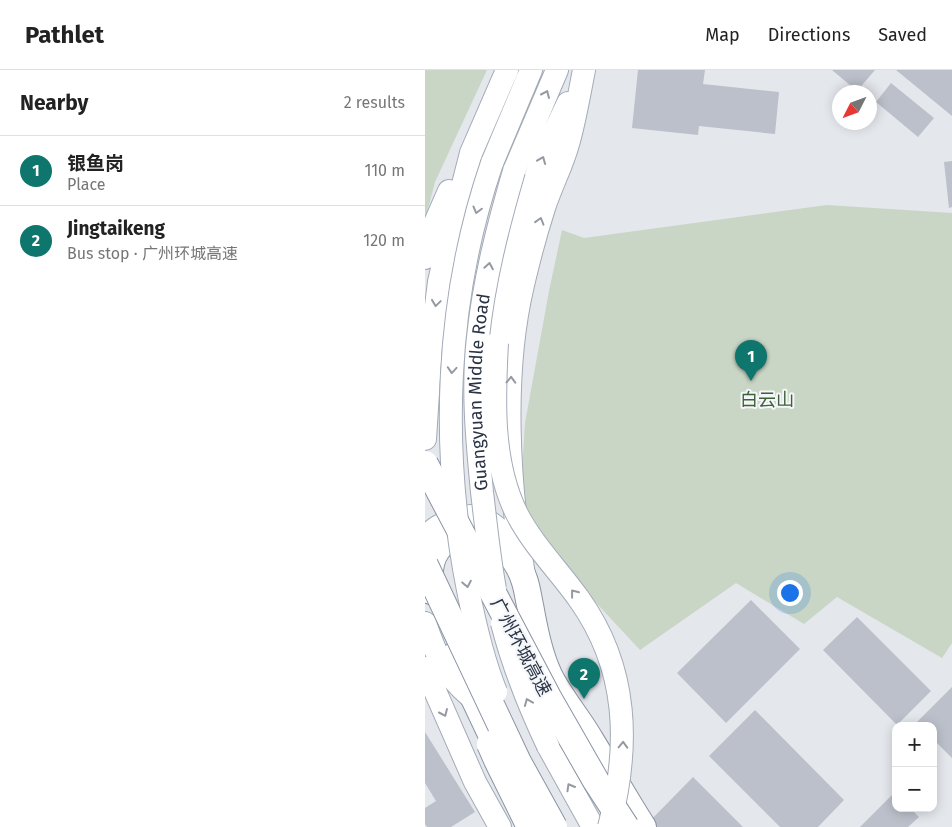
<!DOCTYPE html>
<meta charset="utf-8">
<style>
body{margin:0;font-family:"Fira Sans","Noto Sans SC",sans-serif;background:#f2f2f2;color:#222}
.controls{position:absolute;right:15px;bottom:15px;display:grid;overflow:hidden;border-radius:10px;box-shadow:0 2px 12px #0003}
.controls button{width:45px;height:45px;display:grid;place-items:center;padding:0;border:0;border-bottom:1px solid #e0e0e0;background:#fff;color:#222;font:25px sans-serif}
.compass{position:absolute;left:407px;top:15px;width:45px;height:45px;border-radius:50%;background:#fff;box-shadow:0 2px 12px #0003;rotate:228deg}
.you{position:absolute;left:364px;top:522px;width:18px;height:18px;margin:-12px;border:4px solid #fff;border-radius:50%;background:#1a73e8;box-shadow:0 0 0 8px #1a73e833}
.badge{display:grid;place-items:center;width:32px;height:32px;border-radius:50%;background:#0f766e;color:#fff;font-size:16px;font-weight:700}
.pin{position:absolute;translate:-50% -41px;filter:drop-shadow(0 1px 2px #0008)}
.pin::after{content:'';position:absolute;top:26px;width:18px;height:15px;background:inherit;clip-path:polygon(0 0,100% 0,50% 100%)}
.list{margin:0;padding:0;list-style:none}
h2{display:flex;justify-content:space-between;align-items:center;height:65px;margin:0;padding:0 20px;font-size:21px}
h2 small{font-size:16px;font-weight:400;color:#767676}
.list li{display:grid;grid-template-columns:32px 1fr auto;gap:15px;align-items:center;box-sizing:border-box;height:70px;padding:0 20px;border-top:1px solid #e0e0e0}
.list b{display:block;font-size:19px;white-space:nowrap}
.list p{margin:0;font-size:16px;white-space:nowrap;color:#767676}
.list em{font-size:16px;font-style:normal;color:#767676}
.map{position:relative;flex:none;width:527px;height:757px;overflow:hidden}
header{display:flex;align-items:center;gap:30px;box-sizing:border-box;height:70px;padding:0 25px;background:#fff;border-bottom:1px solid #e0e0e0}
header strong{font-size:24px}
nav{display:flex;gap:28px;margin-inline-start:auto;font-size:18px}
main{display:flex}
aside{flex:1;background:#fff}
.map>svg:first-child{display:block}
.green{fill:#c9d6c5}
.building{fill:#bbc0ca}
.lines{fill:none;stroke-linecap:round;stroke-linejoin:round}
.major-casing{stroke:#a3abb8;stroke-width:24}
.highway-casing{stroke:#8b94a3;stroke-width:28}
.major{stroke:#fff;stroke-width:22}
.highway{stroke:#fff;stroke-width:26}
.major-bridge-casing{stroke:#a3abb8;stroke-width:24;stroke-linecap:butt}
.highway-bridge-casing{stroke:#8b94a3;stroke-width:28;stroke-linecap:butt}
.major-bridge{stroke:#fff;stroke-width:22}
.highway-bridge{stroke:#fff;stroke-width:26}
.oneway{stroke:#959aa2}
.labels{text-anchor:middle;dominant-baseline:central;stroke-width:4;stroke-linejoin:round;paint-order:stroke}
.street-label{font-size:18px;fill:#2b3445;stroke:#f4f6f9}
.park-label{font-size:18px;fill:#3f6138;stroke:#f4f6f9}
</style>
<header>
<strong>Pathlet</strong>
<nav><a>Map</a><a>Directions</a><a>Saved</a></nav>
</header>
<main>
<aside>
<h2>Nearby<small>2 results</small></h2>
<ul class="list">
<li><span class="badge">1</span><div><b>银鱼岗</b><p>Place</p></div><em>110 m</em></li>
<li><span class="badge">2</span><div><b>Jingtaikeng</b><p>Bus stop · 广州环城高速</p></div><em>120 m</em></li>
</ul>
</aside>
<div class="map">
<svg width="527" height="757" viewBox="0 0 527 757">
<rect width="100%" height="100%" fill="#e4e7ec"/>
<path class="green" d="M 0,0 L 62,0 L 10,112 L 0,150 Z
M 402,135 L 527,143 L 527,573 L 517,588 L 412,527 L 379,554 L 311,513 L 215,580 L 94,450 L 100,353 L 124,221 L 137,160 L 159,168 Z"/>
<path class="building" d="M 213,0 L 280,0 L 278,14 L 354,22 L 350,64 L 274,56 L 273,65 L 207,58 Z
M 407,0 L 450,0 L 432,21 Z
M 471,0 L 527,0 L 527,46 Z
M 466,13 L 509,48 L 493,67 L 451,32 Z
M 527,91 L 527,137 L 524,138 L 519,92 Z
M 326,530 L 375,579 L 301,653 L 252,603 Z
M 432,547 L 506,621 L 472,655 L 398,580 Z
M 527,617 L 527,688 L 508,669 L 508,656 L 495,656 L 492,652 Z
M 330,640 L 419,730 L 393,757 L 355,757 L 284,686 Z
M 0,662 L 50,742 L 26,757 L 2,757 L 0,754 L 0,738 L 11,731 L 0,713 Z
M 268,707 L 318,757 L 227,757 L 223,753 Z
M 470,722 L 471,738 L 485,738 L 494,747 L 483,757 L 435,757 Z"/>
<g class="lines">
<defs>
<path id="major" d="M 67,93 L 106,0
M 89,101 L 132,0
M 0,188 L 9,155 L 24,121
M 72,273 C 77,230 84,187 97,146 C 109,107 125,70 143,33
M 0,369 L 6,276 L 14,212 L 21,181 L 46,83 L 82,0
M 0,468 C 10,455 33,445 50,446 C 59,447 67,454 74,459
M 99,505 C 83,415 77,303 98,215 C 104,189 111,163 119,138 C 126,116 137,96 143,74 C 150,50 154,25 159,0
M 0,553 C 11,585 19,604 45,626
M 0,598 L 50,712 L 75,757
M 123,676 L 168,757"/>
<path id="highway" d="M 6,521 C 4,508 4,491 12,480 C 20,468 34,463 48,464 C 71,465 92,487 99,509 C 102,517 103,526 105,535 C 109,557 114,584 124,605 C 134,626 153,648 165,669 C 183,698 199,728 218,757
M 29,586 L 73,679"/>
</defs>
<use href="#major" class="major-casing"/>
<use href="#highway" class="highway-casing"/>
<use href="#major" class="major"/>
<use href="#highway" class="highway"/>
<defs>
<g id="major-bridge">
<path d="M 67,93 C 20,230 15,379 43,520 C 50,555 58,590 71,622"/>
<path d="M 72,273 C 69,328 66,392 92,444 C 108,475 134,501 154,529 C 204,599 205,677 184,757"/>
<path id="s1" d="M 70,519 C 64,487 61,455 57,422 C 52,370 47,319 53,267 C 59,210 73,156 89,101"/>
<path d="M 77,553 C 88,596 104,636 123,676"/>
</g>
<path id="highway-bridge" d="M 0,394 L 124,629 L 171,711 L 201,757
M 0,495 L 93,692 L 129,757
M 65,674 L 72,690 L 105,757"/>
</defs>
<use href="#major-bridge" class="major-bridge-casing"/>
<use href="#highway-bridge" class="highway-bridge-casing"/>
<use href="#major-bridge" class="major-bridge"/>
<use href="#highway-bridge" class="highway-bridge"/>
</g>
<defs><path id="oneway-chevron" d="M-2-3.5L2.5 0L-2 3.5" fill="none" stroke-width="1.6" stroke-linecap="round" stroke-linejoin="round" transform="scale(1.25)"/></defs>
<g class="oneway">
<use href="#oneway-chevron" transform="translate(121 24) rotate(-66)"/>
<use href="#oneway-chevron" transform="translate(117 90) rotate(-68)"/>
<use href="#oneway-chevron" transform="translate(52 140) rotate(105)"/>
<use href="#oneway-chevron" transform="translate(115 151) rotate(-73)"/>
<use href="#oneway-chevron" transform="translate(64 196) rotate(-80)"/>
<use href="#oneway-chevron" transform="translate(11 233) rotate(98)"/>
<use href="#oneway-chevron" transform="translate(27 300) rotate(94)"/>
<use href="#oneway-chevron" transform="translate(86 310) rotate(-88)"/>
<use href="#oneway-chevron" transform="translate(42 514) rotate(79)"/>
<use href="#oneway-chevron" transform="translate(149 523) rotate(-128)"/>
<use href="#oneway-chevron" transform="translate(103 632) rotate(-112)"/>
<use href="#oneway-chevron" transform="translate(19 643) rotate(66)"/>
<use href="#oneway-chevron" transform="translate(198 675) rotate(-88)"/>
<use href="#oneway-chevron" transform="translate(145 717) rotate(-120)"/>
</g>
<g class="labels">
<g class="street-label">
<text stroke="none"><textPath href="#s1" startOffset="198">Guangyuan Middle Road</textPath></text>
<text transform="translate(96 577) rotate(62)">广州环城高速</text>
</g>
<g class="park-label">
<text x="342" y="330">白云山</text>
</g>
</g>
</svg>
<div class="controls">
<button>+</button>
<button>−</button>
</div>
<svg class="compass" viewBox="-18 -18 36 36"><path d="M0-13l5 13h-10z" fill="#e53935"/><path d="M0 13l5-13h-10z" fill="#767676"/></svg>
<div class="you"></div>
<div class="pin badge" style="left:326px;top:311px">1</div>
<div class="pin badge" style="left:159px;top:629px">2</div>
</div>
</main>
